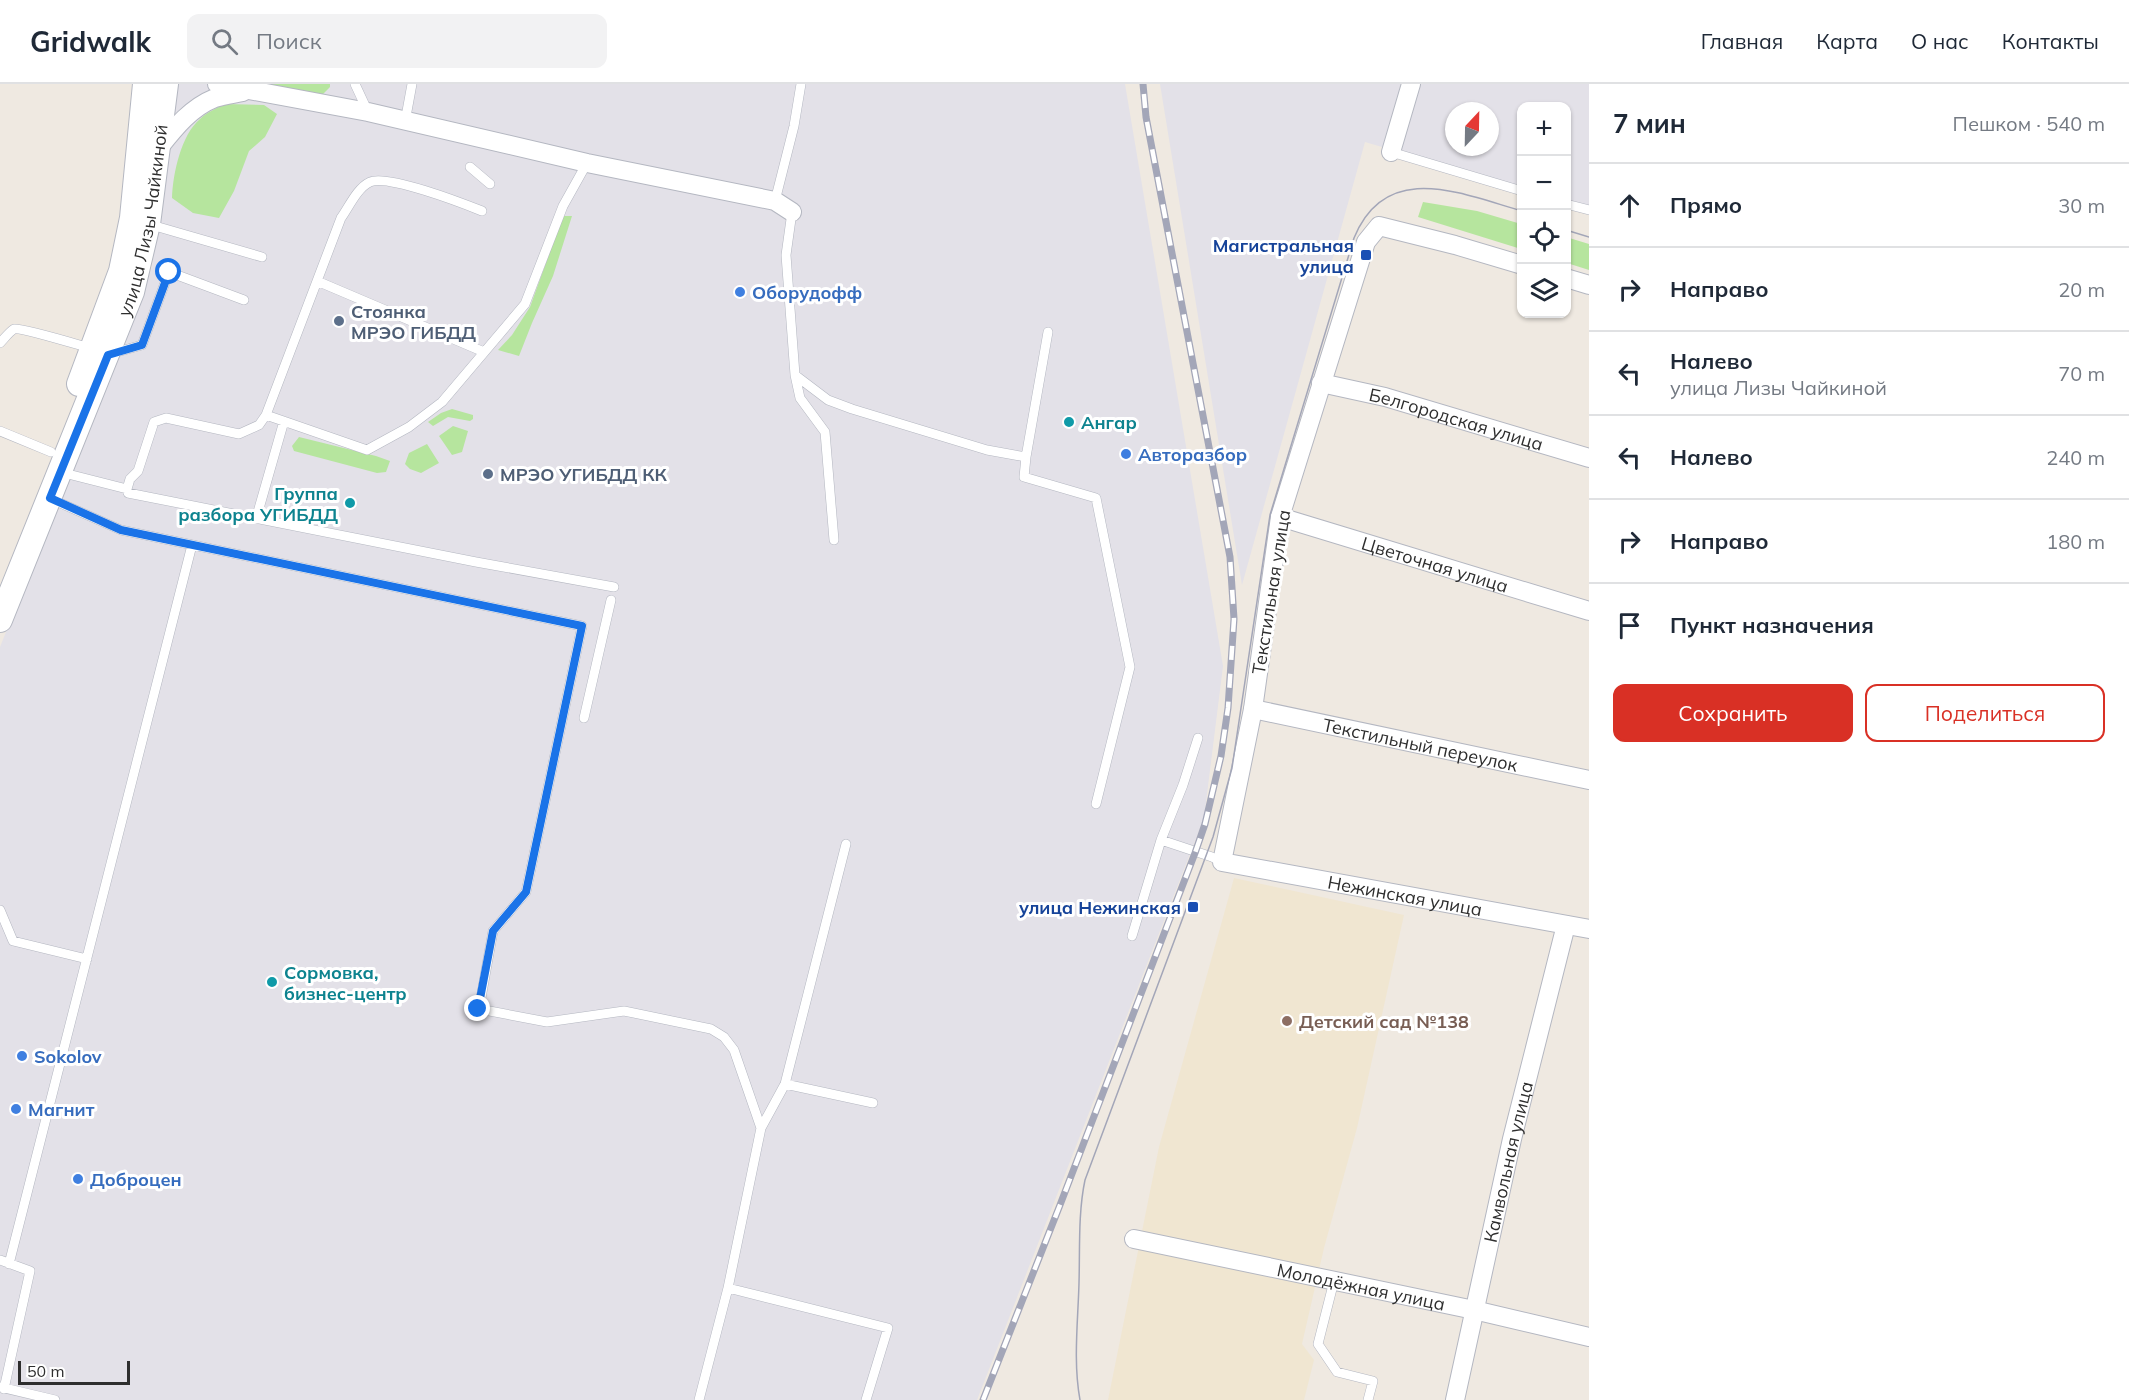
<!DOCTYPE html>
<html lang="ru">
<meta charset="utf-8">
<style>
body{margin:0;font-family:Mulish,sans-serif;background:#f2f2f3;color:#1f2937}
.controls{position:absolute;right:18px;top:18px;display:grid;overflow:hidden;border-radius:12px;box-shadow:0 2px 4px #0004}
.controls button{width:54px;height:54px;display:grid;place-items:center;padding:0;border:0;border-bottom:2px solid #e0e1e3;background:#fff;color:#1f2937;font:30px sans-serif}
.compass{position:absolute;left:1445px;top:18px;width:54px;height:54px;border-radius:50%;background:#fff;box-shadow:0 2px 4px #0004;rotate:22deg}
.scale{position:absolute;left:18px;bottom:15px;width:112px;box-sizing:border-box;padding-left:6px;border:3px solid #2e2e2e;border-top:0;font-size:16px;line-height:21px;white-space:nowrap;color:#2e2e2e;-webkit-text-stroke:4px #fff;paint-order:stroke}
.stop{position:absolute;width:18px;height:18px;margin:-14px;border:4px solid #1a73e8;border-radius:50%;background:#fff}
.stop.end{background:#1a73e8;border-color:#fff;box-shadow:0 2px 6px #0008}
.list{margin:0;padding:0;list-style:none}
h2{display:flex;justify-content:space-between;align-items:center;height:78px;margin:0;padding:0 24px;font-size:26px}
h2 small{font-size:20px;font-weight:400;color:#747a83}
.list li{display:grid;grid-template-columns:39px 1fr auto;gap:18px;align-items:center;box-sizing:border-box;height:84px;padding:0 24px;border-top:2px solid #e0e1e3}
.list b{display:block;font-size:22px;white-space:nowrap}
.list p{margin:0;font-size:20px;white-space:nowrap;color:#747a83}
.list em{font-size:20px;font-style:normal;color:#747a83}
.actions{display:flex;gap:12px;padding:18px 24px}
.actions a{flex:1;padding:14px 0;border:2px solid #d93025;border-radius:12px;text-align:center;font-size:21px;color:#d93025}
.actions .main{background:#d93025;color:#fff}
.icon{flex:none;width:33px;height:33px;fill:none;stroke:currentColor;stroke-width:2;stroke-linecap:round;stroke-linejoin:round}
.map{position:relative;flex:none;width:1589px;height:1316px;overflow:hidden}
header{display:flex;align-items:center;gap:36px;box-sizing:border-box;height:84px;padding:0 30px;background:#fff;border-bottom:2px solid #e0e1e3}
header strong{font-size:28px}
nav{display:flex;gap:33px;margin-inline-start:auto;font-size:21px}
.search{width:420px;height:54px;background:#f2f2f3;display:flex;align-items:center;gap:15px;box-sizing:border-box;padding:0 21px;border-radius:12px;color:#747a83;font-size:22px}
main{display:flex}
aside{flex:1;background:#fff}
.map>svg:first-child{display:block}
.industrial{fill:#e3e1e8;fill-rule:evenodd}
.education{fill:#f0e6d1}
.green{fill:#b6e59e}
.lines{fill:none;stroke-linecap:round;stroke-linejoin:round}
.service-casing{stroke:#b4b7c1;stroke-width:10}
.minor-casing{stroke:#b4b7c1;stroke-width:20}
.secondary-casing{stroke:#b4b7c1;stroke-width:26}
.service{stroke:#fff;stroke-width:9}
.minor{stroke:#fff;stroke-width:18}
.secondary{stroke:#fff;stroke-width:24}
.tram{stroke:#a3a6b8;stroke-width:1.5}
.rail-casing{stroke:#a3a6b8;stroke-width:7}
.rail{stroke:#fff;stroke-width:4.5;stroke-dasharray:14;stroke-linecap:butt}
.route{stroke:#1a73e8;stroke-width:8}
.transit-dot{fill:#1a4fb4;stroke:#fff;stroke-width:2}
.shop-dot{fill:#3f7fe0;stroke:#fff;stroke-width:2}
.service-dot{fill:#5c6f8a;stroke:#fff;stroke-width:2}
.culture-dot{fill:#0f9aa8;stroke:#fff;stroke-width:2}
.education-dot{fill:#8d6e63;stroke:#fff;stroke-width:2}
.labels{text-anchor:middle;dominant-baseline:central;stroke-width:6;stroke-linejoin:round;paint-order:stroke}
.street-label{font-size:18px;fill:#2e2e2e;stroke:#fff}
.transit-label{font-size:18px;font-weight:bold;fill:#164399;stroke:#fff;text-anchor:end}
.shop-label{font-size:18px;font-weight:bold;fill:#366cbe;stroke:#fff;text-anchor:start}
.service-label{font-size:18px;font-weight:bold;fill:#4e5e75;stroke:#fff;text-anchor:start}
.culture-label{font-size:18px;font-weight:bold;fill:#0d838f;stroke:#fff;text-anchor:start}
.education-label{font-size:18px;font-weight:bold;fill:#785e54;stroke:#fff;text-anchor:start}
</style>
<header>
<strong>Gridwalk</strong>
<div class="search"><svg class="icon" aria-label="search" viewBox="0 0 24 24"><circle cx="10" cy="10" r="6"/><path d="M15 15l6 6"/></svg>Поиск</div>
<nav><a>Главная</a><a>Карта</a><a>О нас</a><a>Контакты</a></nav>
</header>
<main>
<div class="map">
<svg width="1589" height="1316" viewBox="0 0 1589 1316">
<rect width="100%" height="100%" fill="#efe9e1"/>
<path class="industrial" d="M 173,0 L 1125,0 L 1223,582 L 1204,734 L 977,1316 L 0,1316 L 0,563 L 152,183 Z
M 1160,0 L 1589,0 L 1589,124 L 1567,117 L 1566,22 L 1522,22 L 1521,104 L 1365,58 L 1242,501 ZM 1454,27 L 1490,27 L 1490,63 L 1454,63 Z"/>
<path class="education" d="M 1234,794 L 1404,831 L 1357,1044 L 1324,1164 L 1302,1260 L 1314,1276 L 1304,1316 L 1108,1316 L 1159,1063 Z"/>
<path class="green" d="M 264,0 L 330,0 L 330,3 L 321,12 Z
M 225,20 L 264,21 L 277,30 L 265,53 L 249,67 L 234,107 L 219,134 L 193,129 L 172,114 C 173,89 181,51 200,35 C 207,28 217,24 225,20 Z
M 1423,118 L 1477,127 L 1521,140 L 1521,165 L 1418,133 Z
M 563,132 L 572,132 L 553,192 L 532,239 L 519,272 L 498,266 L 512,251 L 530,223 Z
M 1566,153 L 1589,160 L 1589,186 L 1567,179 Z
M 452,325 L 473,331 L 473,335 L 470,337 L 448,333 L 433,342 L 428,338 L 441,329 Z
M 453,342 L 468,347 L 462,368 L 452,371 L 439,352 Z
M 299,353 L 376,372 L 390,377 L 386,388 L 377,389 L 294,367 L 292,362 Z
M 427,360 L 439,379 L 421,389 L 410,385 L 405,380 L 409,369 Z"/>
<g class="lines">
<defs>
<path id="service" d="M 355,0 L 368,28
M 405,38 L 412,0
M 1391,68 L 1522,107
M 470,83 L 490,100
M 775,117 L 794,42 L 801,0
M 1566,120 L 1589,126
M 482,127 C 462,119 387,90 370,98 C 357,104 349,123 341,134 L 266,331 L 367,366 L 409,343 L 442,318 L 525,220 L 563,122 L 587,79
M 792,128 L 786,171 L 795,291 L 800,314 L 825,348 L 834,456
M 148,140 L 262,173
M 317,197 L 484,268
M 0,259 C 4,255 9,248 14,245 C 20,243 79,261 90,264
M 110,270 L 142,261 L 169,188 L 244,216
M 795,291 L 828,316 L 852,325 L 987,366 L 1026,373 L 1024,393 L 1096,414 L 1130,583 L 1096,720
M 0,347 L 51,368
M 1026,373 L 1048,248
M 60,388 L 127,405 L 128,409 L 476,478 L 614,503
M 127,405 L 130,395 L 138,387 L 154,338 L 166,334 L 239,350 L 259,341 L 266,331
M 49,414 L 121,446 L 582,542 L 526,808 L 493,847 L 479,925 L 547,938 L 624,927 L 711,945 L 724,953 L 734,966 L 761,1044 L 728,1204 L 699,1316
M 256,435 L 284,337
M 584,634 L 611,516
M 1161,756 L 1212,773 L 1222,778
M 0,826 L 13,857 L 87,875
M 1132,852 L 1161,756 L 1183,701 L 1198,654
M 785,1000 L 873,1019
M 761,1044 L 785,1000 L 846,760
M 0,1176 L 30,1187 L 4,1305
M 9,1180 L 192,461
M 1334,1197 L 1318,1260 L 1337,1288 L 1373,1297 L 1368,1316
M 728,1204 L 888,1244 L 866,1316
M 0,1303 L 55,1316"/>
<g id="minor">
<path d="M 217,0 L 368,28 L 587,79 L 775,117 L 792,128"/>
<path d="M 158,65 C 174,45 190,24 215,14 C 224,11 234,10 243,8"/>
<path d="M 1391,68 L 1411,0"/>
<path id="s1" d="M 1522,181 L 1455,161 L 1379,142 L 1366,158 L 1280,433 L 1253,625 L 1222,778 L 1589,845"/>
<path d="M 1566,194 L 1589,201"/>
<path id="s2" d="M 1321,299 L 1385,313 L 1589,374"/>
<path id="s3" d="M 1280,433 L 1589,527"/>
<path id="s4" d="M 1253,625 L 1589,696"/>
<path id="s5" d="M 1134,1155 L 1474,1226 L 1589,1253"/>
<path id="s6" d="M 1455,1316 L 1512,1055 L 1566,841"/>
</g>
<g id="secondary">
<path d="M 79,300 L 121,187 L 132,134 L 145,0"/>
<path id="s7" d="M 0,536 L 132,208 L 148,140 L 166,0"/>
</g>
</defs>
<use href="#service" class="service-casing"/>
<use href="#minor" class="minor-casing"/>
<use href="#secondary" class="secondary-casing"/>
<use href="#service" class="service"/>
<use href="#minor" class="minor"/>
<use href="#secondary" class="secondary"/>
<path class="tram" d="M 1566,146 L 1589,153
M 1080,1316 C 1073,1278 1078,1237 1079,1199 C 1080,1165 1078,1129 1085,1096 L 1213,753 L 1232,684 L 1270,431 L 1354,154 C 1386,75 1462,110 1522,127"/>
<defs>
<path id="rail" d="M 983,1316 L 1060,1121 L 1195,769 L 1205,740 L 1221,672 L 1228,624 L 1234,535 L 1230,473 L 1146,33 L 1143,0"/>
</defs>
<use href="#rail" class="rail-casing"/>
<use href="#rail" class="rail"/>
</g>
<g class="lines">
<path class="route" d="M 169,188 L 142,261 L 108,271 L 50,414 L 121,446 L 582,542 L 526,808 L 493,847 L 478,925"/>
</g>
<g class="transit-dot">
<rect x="1360" y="165" width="12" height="12" rx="3"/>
<rect x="1187" y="817" width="12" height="12" rx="3"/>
</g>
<g class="shop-dot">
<circle cx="740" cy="208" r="6"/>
<circle cx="1126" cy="370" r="6"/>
<circle cx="22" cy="972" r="6"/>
<circle cx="16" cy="1025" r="6"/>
<circle cx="78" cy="1095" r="6"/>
</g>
<g class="service-dot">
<circle cx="339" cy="237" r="6"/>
<circle cx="488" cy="390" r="6"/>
</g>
<g class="culture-dot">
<circle cx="1069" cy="338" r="6"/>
<circle cx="350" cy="419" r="6"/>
<circle cx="272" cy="898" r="6"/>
</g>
<circle class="education-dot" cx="1287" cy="937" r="6"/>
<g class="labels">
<g class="street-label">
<text stroke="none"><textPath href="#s7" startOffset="426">улица Лизы Чайкиной</textPath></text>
<text stroke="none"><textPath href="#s2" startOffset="140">Белгородская улица</textPath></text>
<text stroke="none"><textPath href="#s3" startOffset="162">Цветочная улица</textPath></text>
<text transform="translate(1271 508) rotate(-81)">Текстильная улица</text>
<text stroke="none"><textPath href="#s4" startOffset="171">Текстильный переулок</textPath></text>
<text stroke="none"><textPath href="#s1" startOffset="993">Нежинская улица</textPath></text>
<text stroke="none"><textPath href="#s6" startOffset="244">Камвольная улица</textPath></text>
<text stroke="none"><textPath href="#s5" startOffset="232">Молодёжная улица</textPath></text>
</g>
<g class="transit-label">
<text x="1354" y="161">Магистральная<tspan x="1354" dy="21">улица</tspan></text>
<text x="1181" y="823">улица Нежинская</text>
</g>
<g class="shop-label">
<text x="752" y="208">Оборудофф</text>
<text x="1138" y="370">Авторазбор</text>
<text x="34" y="972">Sokolov</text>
<text x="28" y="1025">Магнит</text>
<text x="90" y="1095">Доброцен</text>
</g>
<g class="service-label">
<text x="351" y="227">Стоянка<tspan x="351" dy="21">МРЭО ГИБДД</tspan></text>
<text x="500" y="390">МРЭО УГИБДД КК</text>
</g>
<g class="culture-label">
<text x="1081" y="338">Ангар</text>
<text x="338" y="409" text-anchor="end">Группа<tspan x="338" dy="21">разбора УГИБДД</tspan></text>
<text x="284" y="888">Сормовка,<tspan x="284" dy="21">бизнес-центр</tspan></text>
</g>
<g class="education-label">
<text x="1299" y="937">Детский сад №138</text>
</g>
</g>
</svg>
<div class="controls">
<button>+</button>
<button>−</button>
<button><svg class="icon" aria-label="locate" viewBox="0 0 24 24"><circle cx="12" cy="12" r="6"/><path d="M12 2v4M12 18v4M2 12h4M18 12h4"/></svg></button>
<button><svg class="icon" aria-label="layers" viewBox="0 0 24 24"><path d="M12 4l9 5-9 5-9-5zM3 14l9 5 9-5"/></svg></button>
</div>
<svg class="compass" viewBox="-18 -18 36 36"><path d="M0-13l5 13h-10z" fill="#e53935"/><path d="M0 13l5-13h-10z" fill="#747a83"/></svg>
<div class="scale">50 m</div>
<div class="stop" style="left:169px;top:188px"></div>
<div class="stop end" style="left:478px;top:925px"></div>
</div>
<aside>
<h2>7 мин<small>Пешком · 540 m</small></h2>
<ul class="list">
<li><svg class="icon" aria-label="ahead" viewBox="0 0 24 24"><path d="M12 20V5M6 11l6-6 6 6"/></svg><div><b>Прямо</b></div><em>30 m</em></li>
<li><svg class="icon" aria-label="right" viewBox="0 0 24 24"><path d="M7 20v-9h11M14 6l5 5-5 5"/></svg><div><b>Направо</b></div><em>20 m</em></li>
<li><svg class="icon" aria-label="left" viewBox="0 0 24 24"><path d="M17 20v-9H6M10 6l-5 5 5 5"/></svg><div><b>Налево</b><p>улица Лизы Чайкиной</p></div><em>70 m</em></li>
<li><svg class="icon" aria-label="left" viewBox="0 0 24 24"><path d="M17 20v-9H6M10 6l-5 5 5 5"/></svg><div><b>Налево</b></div><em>240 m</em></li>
<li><svg class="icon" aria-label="right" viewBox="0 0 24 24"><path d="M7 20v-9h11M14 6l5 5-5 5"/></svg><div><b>Направо</b></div><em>180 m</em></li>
<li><svg class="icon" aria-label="arrive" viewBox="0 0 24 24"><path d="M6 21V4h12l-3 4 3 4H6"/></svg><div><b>Пункт назначения</b></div></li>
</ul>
<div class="actions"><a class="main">Сохранить</a><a>Поделиться</a></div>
</aside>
</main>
